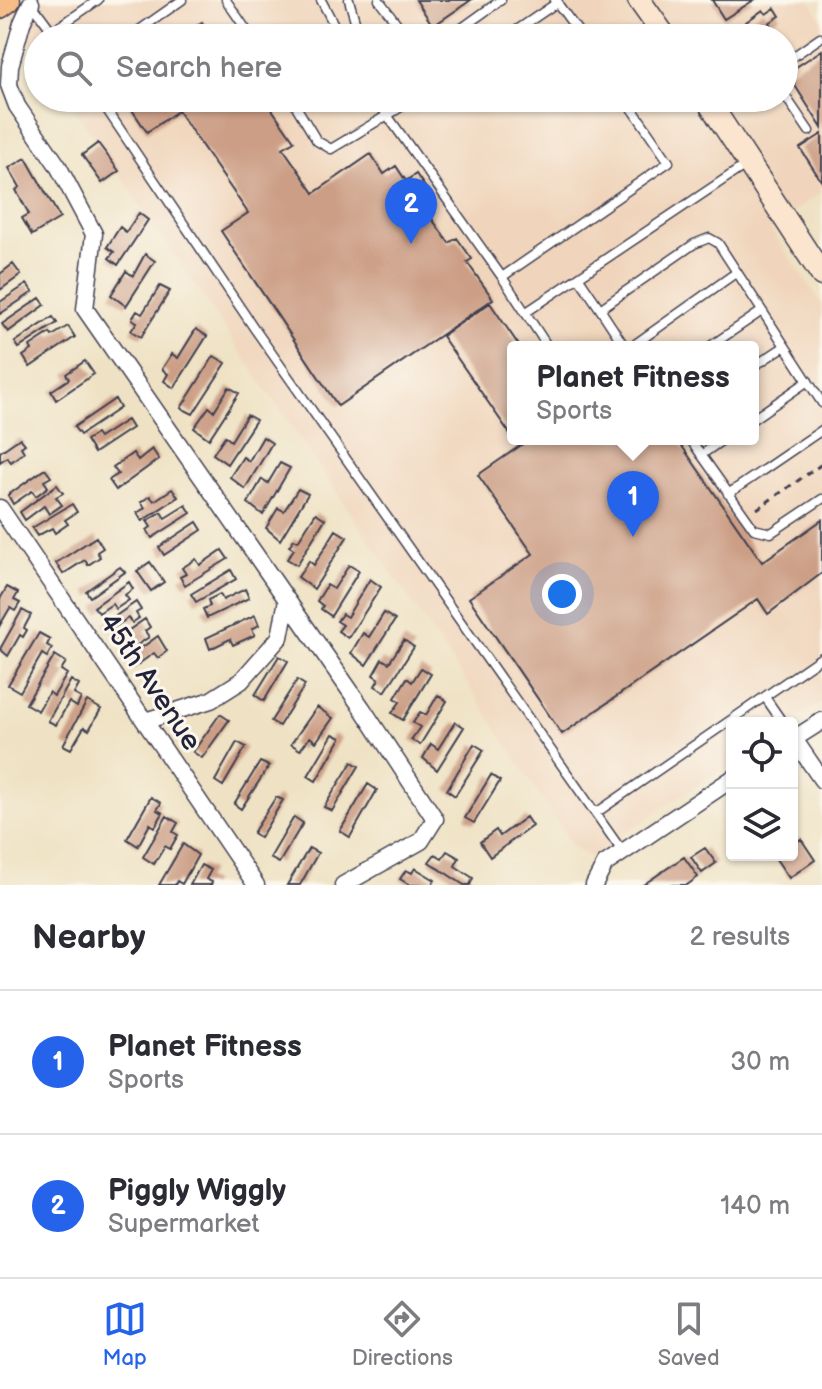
<!DOCTYPE html>
<style>
body{margin:0;font-family:"Balsamiq Sans",sans-serif;background:#f2f2f3;color:#2b2b33}
.controls{position:absolute;right:24px;bottom:24px;display:grid;overflow:hidden;border-radius:8px;box-shadow:0 2px 6px #0004}
.controls button{width:72px;height:72px;display:grid;place-items:center;padding:0;border:0;border-bottom:2px solid #e1e1e2;background:#fff;color:#2b2b33;font:40px sans-serif}
.you{position:absolute;left:562px;top:594px;width:28px;height:28px;margin:-20px;border:6px solid #fff;border-radius:50%;background:#1a73e8;box-shadow:0 0 0 12px #1a73e833}
.badge{display:grid;place-items:center;width:52px;height:52px;border-radius:50%;background:#2563eb;color:#fff;font-size:26px;font-weight:700}
.pin{position:absolute;translate:-50% -66px;filter:drop-shadow(0 2px 4px #0008)}
.pin::after{content:'';position:absolute;top:42px;width:28px;height:24px;background:inherit;clip-path:polygon(0 0,100% 0,50% 100%)}
.popup{position:absolute;left:507px;top:341px;width:252px;height:104px;box-sizing:border-box;display:grid;place-content:center;border-radius:8px;background:#fff;filter:drop-shadow(0 2px 6px #0005);font-size:26px;white-space:nowrap;color:#7c7c81}
.popup b{font-size:30px;color:#2b2b33}
.popup::after{content:'';position:absolute;left:50%;top:100%;margin-left:-16px;border:16px solid transparent;border-top-color:#fff}
.list{margin:0;padding:0;list-style:none}
h2{display:flex;justify-content:space-between;align-items:center;height:104px;margin:0;padding:0 32px;font-size:34px}
h2 small{font-size:26px;font-weight:400;color:#7c7c81}
.list li{display:grid;grid-template-columns:52px 1fr auto;gap:24px;align-items:center;box-sizing:border-box;height:144px;padding:0 32px;border-top:2px solid #e1e1e2}
.list b{display:block;font-size:30px;white-space:nowrap}
.list p{margin:0;font-size:26px;white-space:nowrap;color:#7c7c81}
.list em{font-size:26px;font-style:normal;color:#7c7c81}
.icon{flex:none;width:44px;height:44px;fill:none;stroke:currentColor;stroke-width:2;stroke-linecap:round;stroke-linejoin:round}
.map{position:relative;flex:none;width:822px;height:885px;overflow:hidden}
.search{position:absolute;background:#fff;box-shadow:0 2px 6px #0004;left:24px;right:24px;top:24px;height:88px;display:flex;align-items:center;gap:20px;box-sizing:border-box;padding:0 28px;border-radius:44px;color:#7c7c81;font-size:30px}
.sheet{height:392px;background:#fff}
nav{display:flex;justify-content:space-around;align-items:center;box-sizing:border-box;height:112px;border-top:2px solid #e1e1e2;background:#fff;font-size:22px;color:#7c7c81}
nav a{display:grid;justify-items:center;gap:4px}
nav .on{color:#2563eb}
.map>svg:first-child{display:block}
.built{fill:#f0d5bc;fill-rule:evenodd}
.building{fill:#cc9e85}
.lines{fill:none;stroke-linecap:round;stroke-linejoin:round}
.lane-casing{stroke:#413f50;stroke-width:11}
.street-casing{stroke:#413f50;stroke-width:19}
.secondary-casing{stroke:#413f50;stroke-width:25}
.primary-casing{stroke:#413f50;stroke-width:27}
.path{stroke:#413f50;stroke-width:3;stroke-dasharray:6 6;stroke-linecap:butt}
.lane{stroke:#fff;stroke-width:8}
.street{stroke:#fff;stroke-width:16}
.secondary{stroke:#fce5cf;stroke-width:22}
.primary{stroke:#f7bd88;stroke-width:24}
.labels{text-anchor:middle;dominant-baseline:central;stroke-width:6;stroke-linejoin:round;paint-order:stroke}
.street-label{font-size:28px;fill:#22223b;stroke:#fbf7ec}
</style>
<div class="map">
<svg width="822" height="885" viewBox="0 0 822 885">
<rect width="100%" height="100%" fill="#fbf7ec"/>
<filter id="ink" filterUnits="userSpaceOnUse"><feTurbulence type="fractalNoise" baseFrequency=".0125" numOctaves="2"/><feDisplacementMap in="SourceGraphic" scale="16" xChannelSelector="R" yChannelSelector="G"/><feConvolveMatrix kernelMatrix="1 2 1 2 8 2 1 2 1" color-interpolation-filters="sRGB"/></filter>
<filter id="wash" filterUnits="userSpaceOnUse"><feTurbulence type="fractalNoise" baseFrequency=".006" numOctaves="4" result="noise"/><feDisplacementMap in="SourceGraphic" scale="32" xChannelSelector="R" yChannelSelector="G"/><feGaussianBlur stdDeviation="1.8" result="paint"/><feColorMatrix in="noise" values="0 0 0 0 0 0 0 0 0 0 0 0 0 0 0 0 0 1.4 0 .05"/><feComposite in="paint" operator="in"/></filter>
<g filter="url(#wash)">
<rect width="100%" height="100%" fill="#efe2c4"/>
<path class="built" d="M 20,0 L 809,0 L 822,19 L 822,192 L 770,228 L 822,304 L 822,702 L 790,723 L 732,723 L 732,762 L 614,840 L 592,859 L 573,847 L 475,695 L 67,98 L 784,98 L 784,38 L 38,38 L 38,56 L 6,9 ZM 513,347 L 753,347 L 753,439 L 513,439 Z"/>
<g id="blocks">
<path class="building" d="M 416,0 L 471,0 L 433,26 Z
M 712,0 L 754,0 L 724,19 Z
M 775,8 L 780,16 L 769,23 L 775,30 L 764,38 L 757,38 L 746,22 L 763,10 L 766,14 Z
M 202,22 L 213,38 L 179,38 Z
M 822,50 L 822,128 L 787,73 Z
M 124,98 L 264,98 L 294,141 L 283,148 L 314,193 L 371,154 L 384,174 L 396,166 L 406,181 L 416,174 L 435,202 L 425,209 L 449,243 L 457,238 L 472,259 L 467,262 L 493,299 L 338,406 L 221,231 L 248,213 L 178,111 L 147,132 Z
M 822,134 L 822,182 L 800,148 Z
M 98,143 L 119,171 L 102,183 L 82,155 Z
M 26,158 L 60,218 L 32,235 L 22,218 L 29,214 L 16,190 L 20,187 L 9,168 Z
M 139,213 L 148,220 L 118,265 L 109,258 L 114,252 L 107,247 L 120,227 L 126,232 Z
M 145,254 L 155,261 L 126,306 L 111,295 L 126,271 L 133,276 Z
M 13,264 L 21,275 L 0,290 L 0,274 Z
M 27,284 L 33,292 L 0,314 L 0,302 Z
M 160,286 L 170,291 L 141,337 L 131,331 L 137,322 L 132,319 L 137,311 L 142,314 Z
M 40,298 L 45,305 L 8,332 L 2,324 Z
M 490,303 L 520,347 L 513,347 L 513,438 L 442,336 Z
M 53,317 L 57,323 L 19,348 L 15,342 Z
M 68,326 L 75,337 L 30,367 L 23,356 L 32,350 L 30,346 L 50,333 L 52,336 Z
M 196,329 L 207,336 L 174,388 L 164,381 L 168,374 L 162,369 L 172,354 L 178,358 Z
M 214,356 L 226,363 L 193,414 L 181,408 Z
M 85,361 L 94,374 L 56,400 L 51,391 L 69,379 L 66,374 Z
M 229,387 L 239,393 L 209,439 L 194,428 L 209,407 L 214,411 Z
M 115,399 L 120,408 L 80,435 L 74,427 Z
M 247,415 L 256,420 L 227,464 L 213,454 L 225,436 L 231,441 Z
M 127,420 L 132,428 L 94,453 L 86,440 L 96,434 L 99,438 Z
M 263,437 L 272,443 L 245,489 L 230,477 L 243,457 L 249,461 Z
M 20,438 L 25,444 L 21,447 L 24,452 L 11,462 L 7,457 L 0,462 L 0,452 Z
M 530,439 L 677,439 L 762,562 L 822,520 L 822,573 L 768,614 L 758,599 L 562,734 L 469,598 L 533,554 L 478,475 Z
M 152,449 L 159,459 L 116,490 L 109,480 L 118,474 L 113,467 L 133,453 L 138,460 Z
M 280,463 L 290,468 L 263,515 L 248,503 L 262,479 L 268,483 Z
M 45,469 L 51,477 L 44,481 L 48,487 L 36,496 L 32,491 L 13,504 L 8,495 Z
M 57,485 L 63,493 L 56,497 L 62,505 L 49,514 L 44,506 L 25,520 L 20,512 Z
M 172,489 L 178,497 L 142,521 L 137,513 L 145,508 L 141,502 L 150,496 L 154,501 Z
M 298,489 L 308,494 L 280,540 L 266,528 L 278,508 L 284,511 Z
M 72,504 L 77,512 L 65,520 L 68,524 L 55,533 L 52,528 L 37,536 L 32,528 Z
M 186,505 L 191,513 L 152,538 L 147,530 L 151,527 L 147,521 L 161,512 L 165,518 Z
M 316,513 L 325,519 L 297,565 L 287,559 L 294,549 L 289,546 L 294,539 L 298,541 Z
M 197,522 L 202,530 L 164,555 L 159,547 Z
M 336,530 L 347,537 L 314,589 L 298,577 L 309,561 L 314,565 Z
M 96,537 L 103,548 L 97,552 L 100,557 L 88,565 L 85,560 L 63,574 L 56,563 Z
M 222,550 L 228,559 L 185,585 L 180,577 L 186,574 L 182,568 L 196,559 L 200,565 Z
M 150,562 L 164,582 L 151,591 L 137,571 Z
M 349,565 L 359,571 L 331,616 L 321,609 L 323,606 L 317,601 L 327,585 L 334,589 Z
M 120,567 L 125,572 L 90,597 L 86,591 Z
M 231,570 L 236,579 L 196,602 L 191,594 Z
M 370,579 L 381,587 L 348,638 L 338,631 L 343,625 L 337,621 L 342,614 L 347,617 Z
M 129,582 L 133,589 L 125,595 L 129,600 L 116,609 L 112,604 L 99,613 L 94,607 Z
M 7,587 L 18,593 L 14,600 L 20,603 L 15,611 L 10,608 L 0,625 L 0,599 Z
M 245,589 L 249,598 L 207,618 L 203,609 L 210,606 L 208,600 L 220,594 L 223,600 Z
M 136,602 L 141,610 L 136,613 L 139,618 L 132,623 L 128,618 L 109,631 L 104,624 Z
M 22,610 L 31,615 L 24,628 L 27,630 L 23,637 L 20,635 L 8,656 L 0,649 Z
M 384,613 L 395,620 L 366,665 L 351,653 L 363,633 L 369,637 Z
M 255,615 L 259,625 L 252,629 L 255,635 L 233,645 L 230,639 L 210,649 L 206,638 Z
M 145,619 L 150,627 L 145,631 L 149,637 L 130,650 L 126,644 L 122,646 L 116,639 Z
M 39,633 L 50,639 L 47,645 L 52,648 L 47,657 L 42,654 L 20,692 L 8,685 Z
M 158,636 L 167,651 L 158,658 L 154,653 L 133,668 L 126,659 Z
M 404,640 L 414,647 L 385,692 L 375,686 L 379,679 L 373,675 L 382,659 L 389,663 Z
M 55,655 L 66,662 L 61,670 L 67,674 L 54,696 L 49,692 L 38,711 L 26,704 Z
M 279,656 L 288,661 L 264,701 L 255,695 Z
M 421,668 L 431,674 L 403,720 L 392,713 L 400,702 L 395,698 L 407,678 L 412,682 Z
M 71,680 L 79,685 L 74,694 L 81,698 L 77,707 L 69,702 L 56,725 L 48,721 Z
M 297,680 L 305,685 L 279,726 L 271,721 Z
M 438,695 L 447,701 L 420,745 L 411,740 L 420,727 L 413,723 L 420,712 L 426,715 Z
M 87,701 L 101,709 L 89,730 L 84,727 L 71,749 L 63,745 Z
M 317,707 L 333,718 L 316,742 L 310,737 L 300,750 L 291,744 Z
M 220,714 L 229,720 L 202,758 L 193,752 Z
M 455,722 L 464,727 L 437,770 L 423,758 L 431,744 L 438,749 Z
M 333,734 L 341,738 L 316,781 L 308,776 Z
M 237,742 L 246,747 L 223,786 L 215,781 Z
M 474,744 L 484,750 L 455,796 L 447,790 Z
M 260,762 L 269,766 L 241,809 L 234,804 Z
M 352,762 L 359,766 L 332,811 L 324,807 Z
M 491,775 L 500,781 L 474,823 L 465,818 Z
M 368,784 L 377,790 L 350,837 L 340,831 Z
M 151,797 L 161,803 L 157,810 L 163,813 L 155,827 L 150,824 L 138,846 L 127,839 Z
M 276,797 L 283,800 L 260,838 L 253,833 Z
M 167,816 L 178,823 L 173,832 L 178,835 L 170,849 L 165,846 L 154,864 L 143,857 Z
M 294,817 L 303,823 L 279,863 L 270,858 Z
M 526,817 L 532,826 L 490,857 L 480,842 L 496,830 L 500,836 Z
M 801,839 L 815,860 L 789,878 L 774,856 L 792,855 L 792,845 Z
M 183,844 L 198,855 L 182,884 L 177,881 L 175,885 L 159,885 Z
M 309,848 L 318,853 L 300,885 L 287,885 Z
M 705,848 L 716,863 L 702,873 L 691,857 Z
M 447,851 L 459,858 L 455,866 L 473,878 L 470,885 L 464,885 L 429,862 L 435,854 L 442,858 Z
M 684,857 L 698,877 L 687,885 L 643,885 Z
M 201,865 L 211,870 L 206,879 L 212,882 L 211,885 L 190,885 Z
M 415,868 L 435,880 L 432,885 L 410,885 L 400,879 L 406,870 L 412,873 Z"/>
</g>
</g>
<g filter="url(#ink)">
<use href="#blocks" fill-opacity="0" stroke="#413f50" stroke-width="2"/>
<g class="lines">
<defs>
<path id="lane" d="M 226,0 L 252,38
M 321,0 L 341,38
M 349,0 L 360,38
M 379,0 L 408,38
M 555,0 L 583,38
M 32,4 L 57,38
M 53,31 L 98,0
M 128,38 L 182,0
M 448,38 L 501,0
M 505,38 L 558,2
M 784,63 L 820,38
M 784,94 L 809,131
M 99,98 L 254,328 L 622,851
M 291,98 L 317,141 L 331,149 L 416,98
M 375,98 L 502,277 L 548,347
M 715,111 L 734,98
M 502,277 L 669,162 L 625,98
M 579,278 L 600,309
M 525,313 L 747,164
M 625,347 L 600,309 L 694,244 L 709,238 L 718,243 L 822,403
M 631,347 L 737,272
M 709,347 L 762,311
M 753,367 L 785,346
M 753,419 L 808,381
M 690,439 L 754,529 L 771,533 L 822,499
M 701,455 L 724,439
M 728,494 L 822,430
M 765,697 L 783,723
M 596,813 L 822,657"/>
<path id="street" d="M 31,3 L 22,23 L 10,66 L 9,85 L 17,106 L 58,166 L 94,234 L 85,309 L 362,708 L 435,819 L 421,841 L 343,885
M 0,508 L 256,885
M 145,721 L 211,700 L 241,681 L 280,637 L 287,600
M 794,739 L 822,780
M 792,740 L 822,721
M 594,885 L 605,864 L 732,779"/>
<path id="secondary" d="M 639,0 L 666,38
M 706,98 L 822,275"/>
<path id="primary" d="M 0,6 L 8,0"/>
</defs>
<use href="#lane" class="lane-casing"/>
<use href="#street" class="street-casing"/>
<use href="#secondary" class="secondary-casing"/>
<use href="#primary" class="primary-casing"/>
<path class="path" d="M 757,509 L 822,464"/>
<use href="#lane" class="lane"/>
<use href="#street" class="street"/>
<use href="#secondary" class="secondary"/>
<use href="#primary" class="primary"/>
</g>
</g>
<g class="labels">
<g class="street-label">
<text transform="translate(150 682) rotate(56)">45th Avenue</text>
</g>
</g>
</svg>
<div class="controls">
<button><svg class="icon" aria-label="locate" viewBox="0 0 24 24"><circle cx="12" cy="12" r="6"/><path d="M12 2v4M12 18v4M2 12h4M18 12h4"/></svg></button>
<button><svg class="icon" aria-label="layers" viewBox="0 0 24 24"><path d="M12 4l9 5-9 5-9-5zM3 14l9 5 9-5"/></svg></button>
</div>
<div class="you"></div>
<div class="pin badge" style="left:633px;top:537px">1</div>
<div class="popup"><b>Planet Fitness</b>Sports</div>
<div class="pin badge" style="left:411px;top:244px">2</div>
<div class="search"><svg class="icon" aria-label="search" viewBox="0 0 24 24"><circle cx="10" cy="10" r="6"/><path d="M15 15l6 6"/></svg>Search here</div>
</div>
<section class="sheet">
<h2>Nearby<small>2 results</small></h2>
<ul class="list">
<li><span class="badge">1</span><div><b>Planet Fitness</b><p>Sports</p></div><em>30 m</em></li>
<li><span class="badge">2</span><div><b>Piggly Wiggly</b><p>Supermarket</p></div><em>140 m</em></li>
</ul>
</section>
<nav>
<a class="on"><svg class="icon" aria-label="map" viewBox="0 0 24 24"><path d="M3 6l6-2 6 2 6-2v14l-6 2-6-2-6 2zM9 4v14M15 6v14"/></svg>Map</a>
<a><svg class="icon" aria-label="directions" viewBox="0 0 24 24"><path d="M12 3l9 9-9 9-9-9zM9 14v-3h6M13 9l2 2-2 2"/></svg>Directions</a>
<a><svg class="icon" aria-label="saved" viewBox="0 0 24 24"><path d="M7 4h10v16l-5-4-5 4z"/></svg>Saved</a>
</nav>
